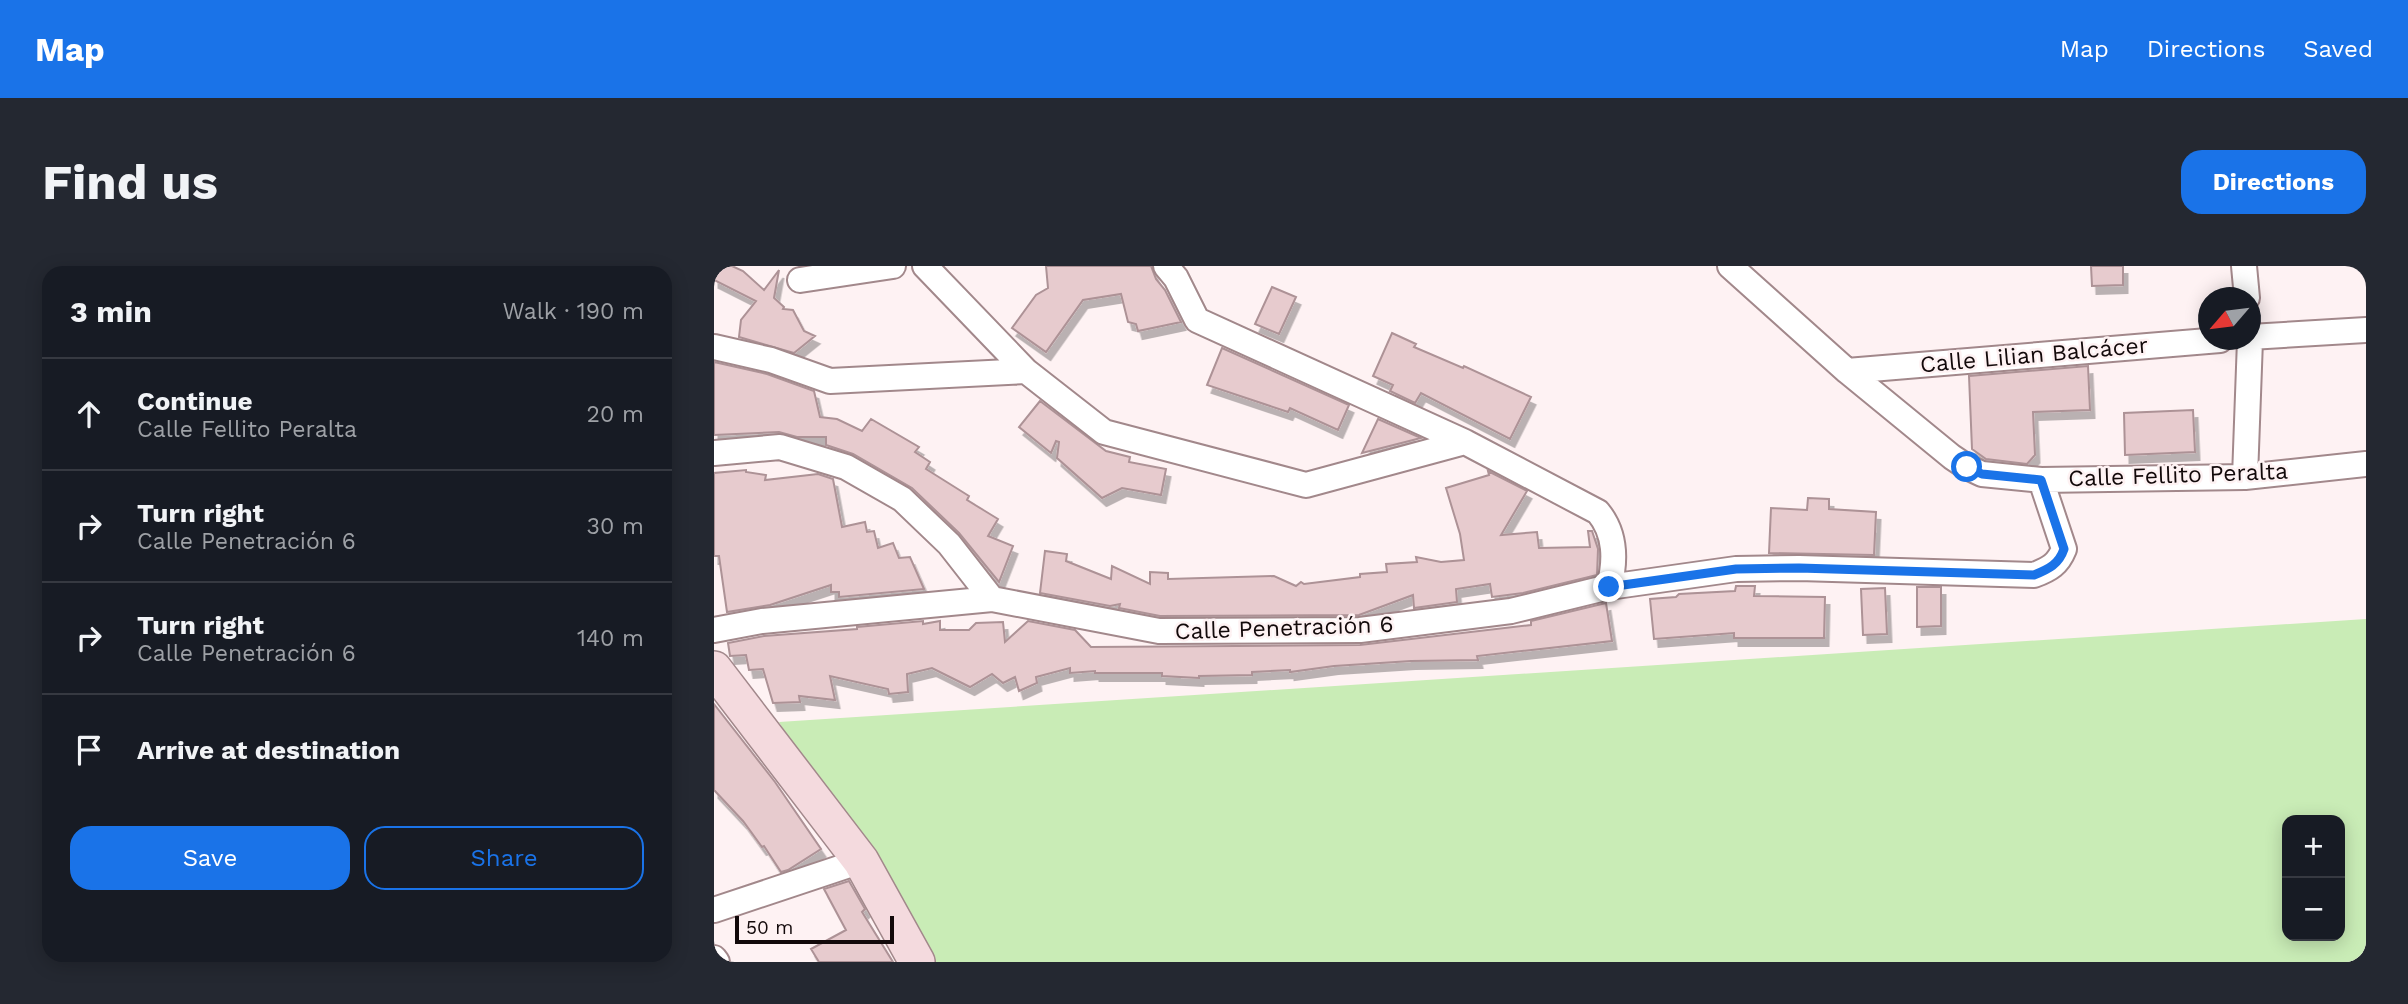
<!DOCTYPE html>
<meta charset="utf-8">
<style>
body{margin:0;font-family:"Work Sans",sans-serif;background:#242831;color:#f1f3f6}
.controls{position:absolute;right:21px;bottom:21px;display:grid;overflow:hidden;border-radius:14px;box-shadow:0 4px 18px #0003}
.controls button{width:63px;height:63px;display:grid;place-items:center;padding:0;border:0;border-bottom:2px solid #363941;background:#171b24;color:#f1f3f6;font:35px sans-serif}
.compass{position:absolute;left:1484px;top:21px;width:63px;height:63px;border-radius:50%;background:#171b24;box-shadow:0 4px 18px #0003;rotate:242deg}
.scale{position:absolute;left:21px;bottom:18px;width:159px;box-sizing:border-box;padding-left:7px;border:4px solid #12090a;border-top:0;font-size:19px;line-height:24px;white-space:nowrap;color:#12090a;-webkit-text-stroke:5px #fef2f3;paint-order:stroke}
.stop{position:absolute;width:21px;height:21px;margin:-16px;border:5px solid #1a73e8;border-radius:50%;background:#fff}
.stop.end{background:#1a73e8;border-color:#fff;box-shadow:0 2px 7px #0008}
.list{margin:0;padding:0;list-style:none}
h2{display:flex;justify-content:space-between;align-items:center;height:91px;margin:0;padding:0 28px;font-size:30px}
h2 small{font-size:23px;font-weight:400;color:#9ea1a6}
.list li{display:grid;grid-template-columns:46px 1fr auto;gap:21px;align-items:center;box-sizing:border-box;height:112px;padding:0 28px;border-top:2px solid #363941}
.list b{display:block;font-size:26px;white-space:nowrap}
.list p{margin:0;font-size:23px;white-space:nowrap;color:#9ea1a6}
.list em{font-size:23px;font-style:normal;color:#9ea1a6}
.actions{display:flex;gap:14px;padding:21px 28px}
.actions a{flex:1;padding:16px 0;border:2px solid #1a73e8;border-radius:21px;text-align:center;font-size:24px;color:#1a73e8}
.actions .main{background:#1a73e8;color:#fff}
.icon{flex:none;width:38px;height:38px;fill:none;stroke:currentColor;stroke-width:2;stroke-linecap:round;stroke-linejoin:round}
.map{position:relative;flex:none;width:1652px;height:696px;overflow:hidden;border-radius:21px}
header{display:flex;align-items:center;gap:42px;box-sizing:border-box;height:98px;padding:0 35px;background:#1a73e8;color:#fff}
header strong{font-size:33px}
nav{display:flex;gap:38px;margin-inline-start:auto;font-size:24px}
.intro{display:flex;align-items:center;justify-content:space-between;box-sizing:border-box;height:168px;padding:0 42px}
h1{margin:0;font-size:49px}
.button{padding:18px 32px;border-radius:21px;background:#1a73e8;color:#fff;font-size:24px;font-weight:700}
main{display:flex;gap:42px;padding:0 42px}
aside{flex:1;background:#171b24;border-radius:21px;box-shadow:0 4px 18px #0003}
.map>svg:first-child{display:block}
.green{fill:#c9ecb6;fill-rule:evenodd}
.building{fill:#e7cbce;stroke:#ad9296;stroke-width:2;filter:url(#shadow)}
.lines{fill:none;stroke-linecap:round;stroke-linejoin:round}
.street-casing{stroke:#a2888b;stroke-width:28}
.secondary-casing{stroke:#a2888b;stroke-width:38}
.street{stroke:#fff;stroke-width:24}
.secondary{stroke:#f4dade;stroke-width:35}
.route{stroke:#1a73e8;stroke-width:9}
.labels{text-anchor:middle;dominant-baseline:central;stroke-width:5;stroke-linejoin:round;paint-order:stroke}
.street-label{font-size:23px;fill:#12090a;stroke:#fef2f3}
</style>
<header>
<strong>Map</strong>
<nav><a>Map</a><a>Directions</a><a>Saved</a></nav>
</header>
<div class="intro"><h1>Find us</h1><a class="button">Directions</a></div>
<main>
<aside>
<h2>3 min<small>Walk · 190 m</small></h2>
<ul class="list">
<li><svg class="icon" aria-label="ahead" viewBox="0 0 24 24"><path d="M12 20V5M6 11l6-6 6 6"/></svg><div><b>Continue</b><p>Calle Fellito Peralta</p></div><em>20 m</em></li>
<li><svg class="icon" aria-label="right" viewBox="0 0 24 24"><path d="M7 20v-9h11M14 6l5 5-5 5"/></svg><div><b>Turn right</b><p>Calle Penetración 6</p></div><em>30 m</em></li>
<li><svg class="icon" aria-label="right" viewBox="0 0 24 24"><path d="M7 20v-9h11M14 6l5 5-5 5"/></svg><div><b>Turn right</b><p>Calle Penetración 6</p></div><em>140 m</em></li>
<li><svg class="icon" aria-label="arrive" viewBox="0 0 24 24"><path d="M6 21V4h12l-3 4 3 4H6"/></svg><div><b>Arrive at destination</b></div></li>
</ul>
<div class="actions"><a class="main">Save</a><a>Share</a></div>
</aside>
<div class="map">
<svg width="1652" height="696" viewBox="0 0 1652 696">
<defs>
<filter id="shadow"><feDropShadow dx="4.5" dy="8" stdDeviation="0" flood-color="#0004"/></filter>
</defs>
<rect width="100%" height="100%" fill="#fef2f3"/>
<path class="green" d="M 1652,353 L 1652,696 L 219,696 L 147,595 L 65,456 ZM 1573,554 L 1626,554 L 1626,670 L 1573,670 Z"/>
<path class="building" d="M 0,0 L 18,0 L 29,5 L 50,24 L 65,4 L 60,32 L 70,41 L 69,43 L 79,44 L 90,65 L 101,70 L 80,87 L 25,71 L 27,54 L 42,35 L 0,14 Z
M 332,0 L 437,0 L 442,13 L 451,24 L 467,56 L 424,65 L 422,58 L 414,56 L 407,28 L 369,34 L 332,86 L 298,62 L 322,29 L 334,22 Z
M 1377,0 L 1409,0 L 1409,19 L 1378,20 Z
M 558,21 L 582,31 L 565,68 L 541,58 Z
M 678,67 L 702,78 L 700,81 L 749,102 L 750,100 L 817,131 L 796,173 L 707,127 L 701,137 L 676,125 L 679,119 L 659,110 Z
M 508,82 L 635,139 L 624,164 L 576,142 L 574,146 L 493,119 Z
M 0,96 L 53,108 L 100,125 L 106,151 L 123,153 L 148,165 L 157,153 L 205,181 L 201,186 L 216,196 L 212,203 L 255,230 L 253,234 L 284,253 L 274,270 L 299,280 L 285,316 L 245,267 L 198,222 L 139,188 L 112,179 L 112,171 L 83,171 L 65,166 L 0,169 Z
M 1374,100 L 1376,144 L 1319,146 L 1321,189 L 1313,198 L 1272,193 L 1258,183 L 1255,110 Z
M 326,135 L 392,185 L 416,191 L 415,196 L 452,203 L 447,229 L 408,222 L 388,232 L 343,192 L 345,176 L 342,175 L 337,187 L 305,161 Z
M 1479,144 L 1481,186 L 1411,189 L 1410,147 Z
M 664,153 L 707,172 L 648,187 Z
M 32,204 L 32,206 L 52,209 L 51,214 L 104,208 L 119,213 L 128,261 L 151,256 L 153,266 L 160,265 L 164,282 L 179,277 L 185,292 L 196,291 L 210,323 L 125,331 L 125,326 L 117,326 L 117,319 L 56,339 L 13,346 L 5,290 L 0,290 L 0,207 Z
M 774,205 L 813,225 L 787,269 L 823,266 L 825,282 L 876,281 L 874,265 L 878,265 L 884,283 L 883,309 L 809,327 L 778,331 L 776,318 L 742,323 L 743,336 L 700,342 L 699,329 L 645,349 L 446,350 L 405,342 L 406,338 L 396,340 L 326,327 L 331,285 L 353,288 L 352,295 L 397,313 L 398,300 L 436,318 L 436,306 L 454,307 L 454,313 L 560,310 L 582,320 L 587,316 L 590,318 L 646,311 L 646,308 L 673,306 L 672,298 L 703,296 L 702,291 L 727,296 L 750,294 L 746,268 L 732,222 L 775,209 Z
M 1094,232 L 1115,233 L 1115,243 L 1162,246 L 1160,289 L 1055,287 L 1057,242 L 1093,244 Z
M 1022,320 L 1041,320 L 1040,330 L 1111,331 L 1110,372 L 1020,372 L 1020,367 L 940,373 L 936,333 L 962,331 L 965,328 L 1021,325 Z
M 1203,321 L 1227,321 L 1227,360 L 1203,361 Z
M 1171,322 L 1173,368 L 1149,369 L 1147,323 Z
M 892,337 L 898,375 L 763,390 L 764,394 L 697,395 L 620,400 L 576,406 L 576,404 L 538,406 L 538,409 L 485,410 L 485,412 L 448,410 L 448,407 L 381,407 L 381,405 L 356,407 L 356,402 L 322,411 L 323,417 L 305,425 L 301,411 L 289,417 L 278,408 L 256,421 L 218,402 L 193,408 L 194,426 L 175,428 L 174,423 L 116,410 L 121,434 L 85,430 L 86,436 L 59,437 L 49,403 L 35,404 L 32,389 L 16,390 L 14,377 L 50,370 L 143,363 L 143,361 L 209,355 L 209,358 L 226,355 L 226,364 L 255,364 L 262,357 L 289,356 L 291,376 L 314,355 L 361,364 L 377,381 L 646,379 L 817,359 L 817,355 Z
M 0,438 L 61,516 L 107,583 L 74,604 L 67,606 L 50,580 L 48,581 L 29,555 L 0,524 Z
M 135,615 L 151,643 L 148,646 L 179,696 L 105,696 L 97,683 L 132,664 L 110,623 Z"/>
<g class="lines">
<defs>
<path id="street" d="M 211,0 L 312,105 L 390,166 L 592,219 L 751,176
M 452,0 L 462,12 L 483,54 L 751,176 L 884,246 C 902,268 902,294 895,321
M 1016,0 L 1133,105 L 1238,191 L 1253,201 L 1268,208 L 1327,214 L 1531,211 L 1652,198
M 1530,0 L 1533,32
M 86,14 L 179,0
M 1536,71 L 1652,64
M 0,81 L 57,94 L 116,115 L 312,105
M 1133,105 L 1506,74
M 0,187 L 66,181 L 132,201 L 188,233 L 235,278 L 278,333
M 1531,211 L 1536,74
M 0,364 L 48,355 L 278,333 L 445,365 L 646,364 L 797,345 L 895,321 L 1022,303 L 1085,302 L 1320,309 C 1336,303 1344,298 1350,283 L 1327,214
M 0,644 L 147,595
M 0,692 L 3,696"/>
<path id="secondary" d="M 0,403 L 147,595 L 203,696"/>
</defs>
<use href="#street" class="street-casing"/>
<use href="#secondary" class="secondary-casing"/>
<use href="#street" class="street"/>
<use href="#secondary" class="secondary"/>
</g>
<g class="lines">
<path class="route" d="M 895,321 L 1022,303 L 1085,302 L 1320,309 C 1335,303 1345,298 1350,283 L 1327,214 L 1268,208 L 1253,201"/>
</g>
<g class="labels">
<g class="street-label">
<text transform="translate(1320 89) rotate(-5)">Calle Lilian Balcácer</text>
<text transform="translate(1464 209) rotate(-2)">Calle Fellito Peralta</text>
<text transform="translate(570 362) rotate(-2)">Calle Penetración 6</text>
</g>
</g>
</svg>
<div class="controls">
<button>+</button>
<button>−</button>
</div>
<svg class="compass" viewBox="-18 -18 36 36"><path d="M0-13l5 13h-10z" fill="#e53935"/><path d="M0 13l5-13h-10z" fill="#9ea1a6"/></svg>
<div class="scale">50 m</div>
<div class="stop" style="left:1253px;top:201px"></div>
<div class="stop end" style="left:895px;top:321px"></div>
</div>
</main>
